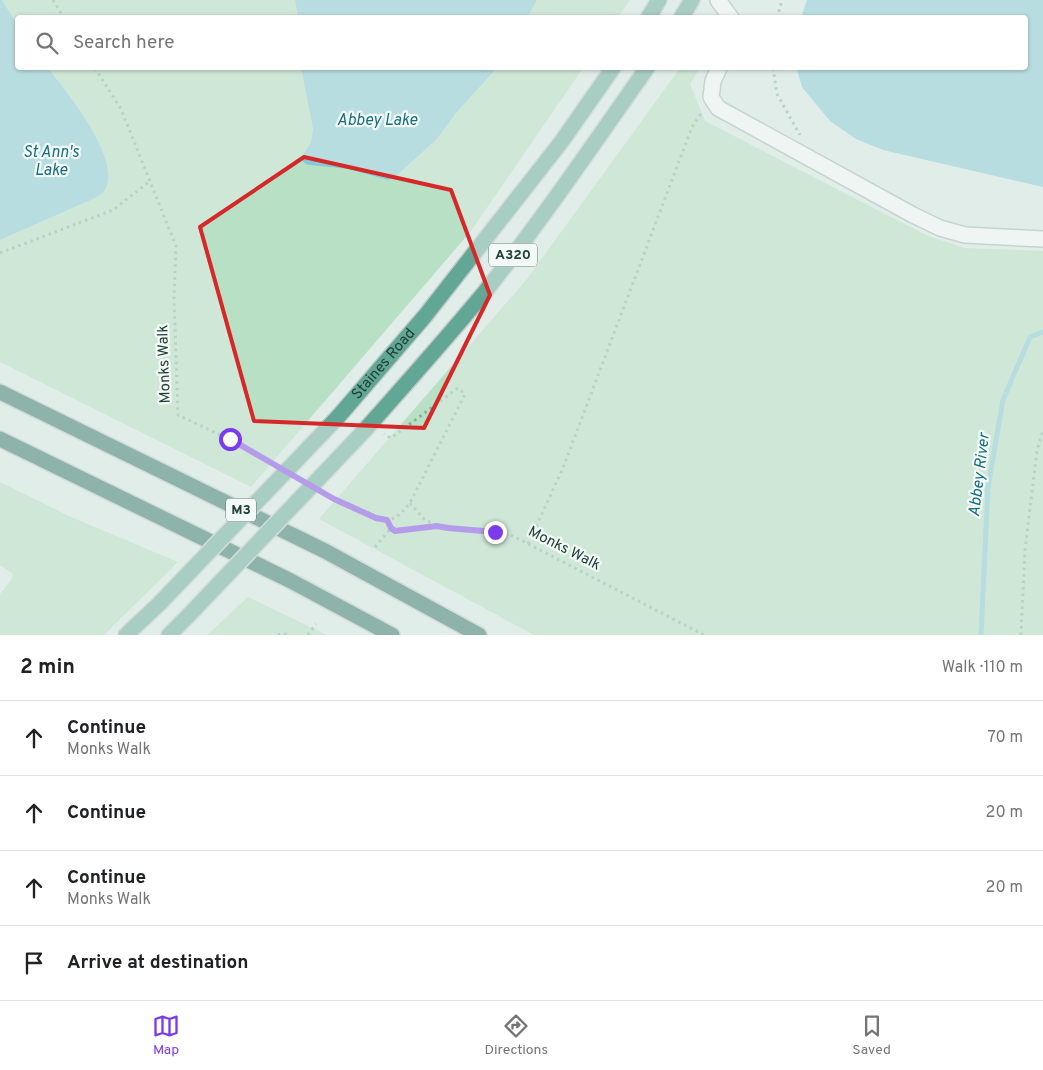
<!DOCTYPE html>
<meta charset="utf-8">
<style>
body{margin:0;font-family:Overpass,sans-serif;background:#f2f2f2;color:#202124}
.stop{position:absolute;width:15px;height:15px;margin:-11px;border:4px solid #7c3aed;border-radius:50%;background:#fff}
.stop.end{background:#7c3aed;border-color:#fff;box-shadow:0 1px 5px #0008}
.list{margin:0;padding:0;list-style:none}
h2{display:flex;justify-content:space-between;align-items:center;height:65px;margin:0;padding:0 20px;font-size:21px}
h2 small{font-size:16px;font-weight:400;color:#757577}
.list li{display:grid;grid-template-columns:32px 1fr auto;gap:15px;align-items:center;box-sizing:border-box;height:75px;padding:0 20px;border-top:1px solid #e0e0e0}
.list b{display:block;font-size:19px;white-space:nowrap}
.list p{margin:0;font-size:16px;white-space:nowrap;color:#757577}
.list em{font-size:16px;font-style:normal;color:#757577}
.icon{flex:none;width:28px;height:28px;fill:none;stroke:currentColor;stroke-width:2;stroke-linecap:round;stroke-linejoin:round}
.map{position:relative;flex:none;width:1043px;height:635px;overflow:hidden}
.search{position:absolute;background:#fff;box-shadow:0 1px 4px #0004;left:15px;right:15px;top:15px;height:55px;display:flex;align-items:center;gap:12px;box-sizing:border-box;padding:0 18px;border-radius:5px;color:#757577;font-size:19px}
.sheet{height:365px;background:#fff}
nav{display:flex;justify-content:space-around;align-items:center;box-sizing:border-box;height:70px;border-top:1px solid #e0e0e0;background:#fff;font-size:14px;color:#757577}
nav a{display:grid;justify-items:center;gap:2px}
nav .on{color:#7c3aed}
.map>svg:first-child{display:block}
.green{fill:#b8e0c4}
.water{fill:#85c9d7}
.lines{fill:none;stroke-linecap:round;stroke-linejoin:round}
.stream{stroke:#85c9d7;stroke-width:5}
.minor-casing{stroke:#a3b6af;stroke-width:18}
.major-casing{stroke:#c1cac7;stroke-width:18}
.highway-casing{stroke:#c1cac7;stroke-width:18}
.path{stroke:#7fb3a4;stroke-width:3;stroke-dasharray:2.5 4;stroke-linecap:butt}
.minor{stroke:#fff;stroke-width:15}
.major{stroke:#62a696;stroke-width:15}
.highway{stroke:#296e61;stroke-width:15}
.major-bridge-casing{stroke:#c1cac7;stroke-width:18;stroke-linecap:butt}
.major-bridge{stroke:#62a696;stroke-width:15}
.route{stroke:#7c3aed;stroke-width:6}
.marked{fill:none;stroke:#d62828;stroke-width:4;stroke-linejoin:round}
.labels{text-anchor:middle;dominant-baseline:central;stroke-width:4.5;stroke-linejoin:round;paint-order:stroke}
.shield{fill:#f2f9f6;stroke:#5f7870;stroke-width:1}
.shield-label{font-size:14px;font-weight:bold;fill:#204037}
.street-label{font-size:15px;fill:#204037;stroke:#f2f9f6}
.water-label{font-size:16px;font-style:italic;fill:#156d81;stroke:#f2f9f6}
</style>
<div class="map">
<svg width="1043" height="635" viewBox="0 0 1043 635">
<rect width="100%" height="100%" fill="#e1ede8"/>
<path class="green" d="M 2,0 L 295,0 L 298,17 L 18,18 L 17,24 Z
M 537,0 L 630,0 L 618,17 L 527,18 Z
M 48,68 L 301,68 L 313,129 L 311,142 L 302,156 L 308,165 L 348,169 L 388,180 L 394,178 L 437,139 L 457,112 L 497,68 L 583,68 L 471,231 L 251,487 L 0,362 L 0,240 L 93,199 L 78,109 Z
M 680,68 L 700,68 L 690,84 L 705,121 L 928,236 L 965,248 L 1043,251 L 1043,635 L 534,635 L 319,519 L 527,279 Z
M 0,482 L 71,517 L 178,562 L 104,635 L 0,635 L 0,594 L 12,579 L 13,574 L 0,565 Z
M 248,597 L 327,635 L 207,635 Z"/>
<path class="water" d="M 0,0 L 2,0 L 17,24 L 18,68 L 48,68 C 67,93 122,158 105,190 C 103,194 97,197 93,199 L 0,240 Z
M 295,0 L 537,0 L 527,18 L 298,17 Z
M 807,0 L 1043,0 L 1043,187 L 883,150 L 856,139 L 830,121 L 802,87 L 797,70 L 796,68 L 1026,68 L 1026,18 L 801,17 Z
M 301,68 L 497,68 L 457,112 L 437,139 L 394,178 L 388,180 L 348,169 L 308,165 L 303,162 L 302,156 L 311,142 L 313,129 Z"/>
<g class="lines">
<path class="stream" d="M 981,635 L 988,487 L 1003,400 L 1030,337 L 1043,332"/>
<defs>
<path id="minor" d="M 718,0 L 731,18
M 719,68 L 713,81 L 711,97 L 718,108 L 913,215 L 940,228 L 965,235 L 1043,239"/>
<g id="major">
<path d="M 648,18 L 659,0"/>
<path d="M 681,18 L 692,0"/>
<path id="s1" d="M 338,417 L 425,316 L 562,141 L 613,68"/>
<path d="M 364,431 C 405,385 445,340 484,293 C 542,220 594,143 647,68"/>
<path d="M 126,635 L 160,603"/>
<path d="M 169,635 L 190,614"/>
</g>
<path id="highway" d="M 0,392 L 325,551 L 479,635
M 0,439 L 291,581 L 392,635"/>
</defs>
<use href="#minor" class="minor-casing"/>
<use href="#major" class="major-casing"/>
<use href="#highway" class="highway-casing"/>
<path class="path" d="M 53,0 L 64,18
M 777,18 L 782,0
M 95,68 L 121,109 L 176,246 L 174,297 L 178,415 L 229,439 L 273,464
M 773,68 L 777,94 L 800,135
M 0,253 L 113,210 L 150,181
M 326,494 C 337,500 377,522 388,520 C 398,518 403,511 410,503 L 465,394 L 458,388 L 391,438 L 384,434
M 410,503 L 424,519 L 437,526 L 448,528 L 495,532 L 513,536 L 704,635
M 387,520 L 391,528 L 395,531 L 436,526
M 528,544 L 563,468 L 692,127 L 702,112
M 375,547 L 391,528
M 278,635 L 282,633 L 288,635
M 308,635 L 316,624
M 1021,635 L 1025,550 L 1037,450 L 1043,431"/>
<use href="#minor" class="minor"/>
<use href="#major" class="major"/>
<use href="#highway" class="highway"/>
<defs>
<path id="major-bridge" d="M 160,603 L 338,417
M 190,614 L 364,431"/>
</defs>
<use href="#major-bridge" class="major-bridge-casing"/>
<use href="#major-bridge" class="major-bridge"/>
</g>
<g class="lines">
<path class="route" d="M 230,439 L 334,499 L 376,518 L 387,520 L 391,528 L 395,531 L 437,526 L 448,528 L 495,532"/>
</g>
<path d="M0 0H1043V635H0ZM 304,157 L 451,190 L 490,295 L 424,428 L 254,421 L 200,227 Z" fill="#e1ede8" fill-opacity=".55" fill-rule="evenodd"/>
<path class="marked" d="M 304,157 L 451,190 L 490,295 L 424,428 L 254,421 L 200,227 Z"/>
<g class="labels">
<g class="shield">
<rect x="489" y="243.5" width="48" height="23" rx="4"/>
<rect x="226" y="498.5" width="30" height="23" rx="4"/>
</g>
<g class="shield-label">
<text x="513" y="255">A320</text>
<text x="241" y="510">M3</text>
</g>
<g class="street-label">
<text transform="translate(165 364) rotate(-92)">Monks Walk</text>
<text stroke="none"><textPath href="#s1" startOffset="70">Staines Road</textPath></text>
<text transform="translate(564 549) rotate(27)">Monks Walk</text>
</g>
<g class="water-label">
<text x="377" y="121">Abbey Lake</text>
<text x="51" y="153">St Ann's<tspan x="51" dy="18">Lake</tspan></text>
<text transform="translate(980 475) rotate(-83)">Abbey River</text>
</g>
</g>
</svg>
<div class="stop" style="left:230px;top:439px"></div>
<div class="stop end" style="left:495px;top:532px"></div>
<div class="search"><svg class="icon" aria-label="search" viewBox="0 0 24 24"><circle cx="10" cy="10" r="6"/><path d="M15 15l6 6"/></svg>Search here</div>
</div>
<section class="sheet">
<h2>2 min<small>Walk · 110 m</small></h2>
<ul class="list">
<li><svg class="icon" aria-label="ahead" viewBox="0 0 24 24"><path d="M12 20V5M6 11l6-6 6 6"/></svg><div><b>Continue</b><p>Monks Walk</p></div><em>70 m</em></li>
<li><svg class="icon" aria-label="ahead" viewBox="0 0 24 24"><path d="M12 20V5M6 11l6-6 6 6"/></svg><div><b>Continue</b></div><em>20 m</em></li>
<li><svg class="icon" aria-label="ahead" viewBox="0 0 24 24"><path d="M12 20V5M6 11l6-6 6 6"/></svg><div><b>Continue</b><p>Monks Walk</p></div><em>20 m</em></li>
<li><svg class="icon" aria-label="arrive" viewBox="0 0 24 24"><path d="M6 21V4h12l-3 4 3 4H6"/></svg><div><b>Arrive at destination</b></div></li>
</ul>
</section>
<nav>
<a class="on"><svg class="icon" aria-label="map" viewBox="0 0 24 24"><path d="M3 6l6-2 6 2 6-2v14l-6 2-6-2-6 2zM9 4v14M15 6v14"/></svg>Map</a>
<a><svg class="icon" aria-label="directions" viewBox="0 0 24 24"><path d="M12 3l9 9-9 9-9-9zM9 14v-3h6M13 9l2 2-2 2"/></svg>Directions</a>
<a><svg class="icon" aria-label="saved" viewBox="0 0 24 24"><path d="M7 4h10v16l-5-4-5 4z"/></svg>Saved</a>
</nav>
